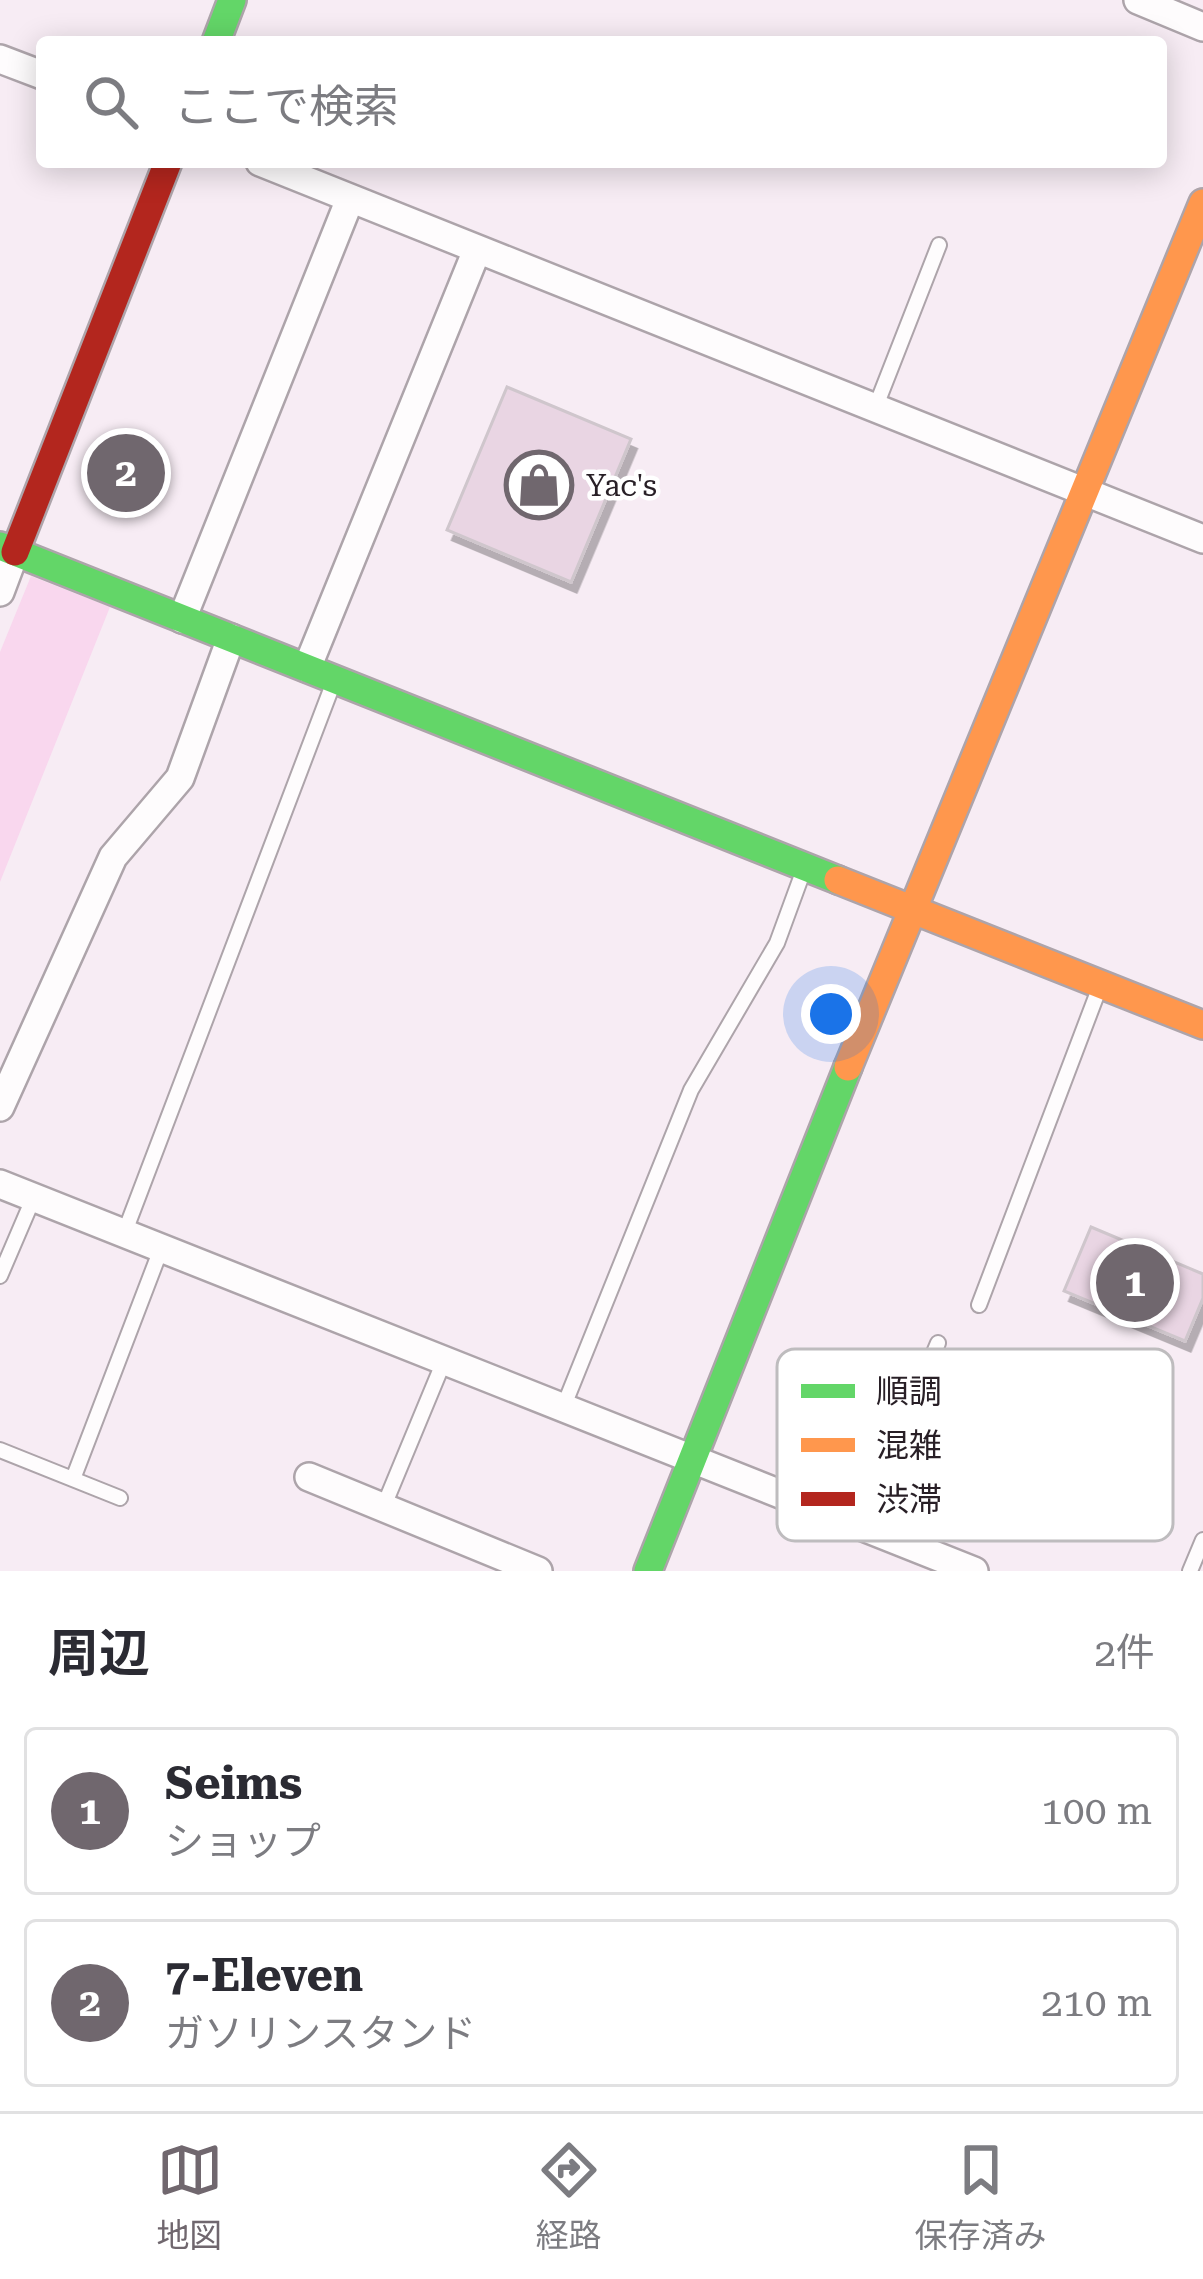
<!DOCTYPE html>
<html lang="ja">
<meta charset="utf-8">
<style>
body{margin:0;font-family:"Roboto Serif","Noto Sans JP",serif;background:#f2f2f3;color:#2b2b33}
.you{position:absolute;left:831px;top:1014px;width:42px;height:42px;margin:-30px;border:9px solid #fff;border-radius:50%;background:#1a73e8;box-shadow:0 0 0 18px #1a73e833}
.badge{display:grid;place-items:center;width:78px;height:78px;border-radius:50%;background:#70676e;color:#fff;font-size:39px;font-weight:700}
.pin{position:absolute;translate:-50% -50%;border:6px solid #fff;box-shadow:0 3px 12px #0006}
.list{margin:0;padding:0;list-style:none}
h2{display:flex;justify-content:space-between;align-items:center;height:156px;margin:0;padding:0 48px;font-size:51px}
h2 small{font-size:39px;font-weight:400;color:#7c7c81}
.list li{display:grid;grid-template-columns:78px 1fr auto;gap:36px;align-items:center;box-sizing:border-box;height:168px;margin:0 24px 24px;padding:0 24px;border:3px solid #e1e1e2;border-radius:12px}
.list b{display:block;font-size:45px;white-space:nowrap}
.list p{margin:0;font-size:39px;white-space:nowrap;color:#7c7c81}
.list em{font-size:39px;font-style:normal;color:#7c7c81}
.icon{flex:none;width:66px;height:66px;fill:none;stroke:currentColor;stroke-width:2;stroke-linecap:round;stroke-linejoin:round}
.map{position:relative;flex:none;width:1203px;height:1571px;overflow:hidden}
.search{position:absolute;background:#fff;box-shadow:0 6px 30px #0003;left:36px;right:36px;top:36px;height:132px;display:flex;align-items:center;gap:30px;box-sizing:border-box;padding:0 42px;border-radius:12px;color:#7c7c81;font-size:45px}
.sheet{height:540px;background:#fff}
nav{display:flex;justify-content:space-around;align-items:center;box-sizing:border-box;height:168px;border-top:3px solid #e1e1e2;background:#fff;font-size:33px;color:#7c7c81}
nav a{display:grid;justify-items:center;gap:6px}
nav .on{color:#70676e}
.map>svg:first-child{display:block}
.green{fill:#f9d7ee}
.building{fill:#e9d5e3;stroke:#cfc6cc;stroke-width:3;filter:url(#shadow)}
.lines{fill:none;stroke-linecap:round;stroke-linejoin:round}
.lane-casing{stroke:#ada4aa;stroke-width:18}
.street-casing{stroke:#ada4aa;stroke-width:32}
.fast-casing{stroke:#ada4aa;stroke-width:32}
.slow-casing{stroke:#ada4aa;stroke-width:32}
.jam-casing{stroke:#ada4aa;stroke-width:32}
.lane{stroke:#fefcfd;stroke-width:14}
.street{stroke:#fefcfd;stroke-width:27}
.fast{stroke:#63d668;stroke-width:27}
.slow{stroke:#ff974d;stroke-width:27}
.jam{stroke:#b3261e;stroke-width:27}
.labels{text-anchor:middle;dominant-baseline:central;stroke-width:9;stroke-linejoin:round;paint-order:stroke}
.poi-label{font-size:30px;fill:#281f26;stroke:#fff;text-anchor:start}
.key{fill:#fff;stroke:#bebcbe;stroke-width:3}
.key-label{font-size:33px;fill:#281f26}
</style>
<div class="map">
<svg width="1203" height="1571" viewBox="0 0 1203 1571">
<defs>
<filter id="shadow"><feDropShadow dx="5.5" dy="10" stdDeviation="0" flood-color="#0004"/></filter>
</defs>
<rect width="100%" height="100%" fill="#f7ecf4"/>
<path class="green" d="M 31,576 L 110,607 L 0,882 L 0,652 Z"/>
<path class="building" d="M 507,387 L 631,439 L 571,582 L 447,530 Z
M 1091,1227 L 1203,1274 L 1203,1298 L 1185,1341 L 1064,1291 Z"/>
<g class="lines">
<defs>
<path id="lane" d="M 876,406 L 939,245
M 124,1234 L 333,684
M 0,1276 L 33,1199
M 979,1305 L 1099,989
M 563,1408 L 691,1090 L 777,943 L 803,872
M 0,1450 L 120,1498
M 73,1479 L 161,1249
M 383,1508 L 444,1361
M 861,1526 L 938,1343
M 1190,1571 L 1203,1540"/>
<path id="street" d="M 1138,0 L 1203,27
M 0,59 L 42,75
M 260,162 L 1203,539
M 0,592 L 15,552
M 182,619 L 350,199
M 307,668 L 477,250
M 0,1107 L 113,857 L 180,778 L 231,638
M 0,1184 L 974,1571
M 309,1477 L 538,1571"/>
<path id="fast" d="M 216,42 L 232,0
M 0,546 L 838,880
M 648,1571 L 848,1067"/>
<path id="slow" d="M 838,880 L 1203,1025
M 848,1067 L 1203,203"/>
<path id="jam" d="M 15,552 L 168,162"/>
</defs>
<use href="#lane" class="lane-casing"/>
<use href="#street" class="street-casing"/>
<use href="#fast" class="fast-casing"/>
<use href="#slow" class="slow-casing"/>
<use href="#jam" class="jam-casing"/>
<use href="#lane" class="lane"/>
<use href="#street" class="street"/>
<use href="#fast" class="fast"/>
<use href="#slow" class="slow"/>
<use href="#jam" class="jam"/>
</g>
<defs>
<symbol id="shop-ring" viewBox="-11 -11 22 22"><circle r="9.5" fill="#fff" stroke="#70676e" stroke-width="1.5"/><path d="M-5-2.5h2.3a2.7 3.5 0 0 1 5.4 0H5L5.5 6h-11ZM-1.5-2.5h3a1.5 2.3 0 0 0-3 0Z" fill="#70676e"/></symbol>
</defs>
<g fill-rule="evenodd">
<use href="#shop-ring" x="501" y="447" width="76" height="76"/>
</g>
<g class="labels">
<g class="poi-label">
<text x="586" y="485">Yac's</text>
</g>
</g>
<rect x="777" y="1349" width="396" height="192" rx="18" class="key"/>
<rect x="801" y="1384" width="54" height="14" fill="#63d668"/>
<rect x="801" y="1438" width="54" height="14" fill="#ff974d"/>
<rect x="801" y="1492" width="54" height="14" fill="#b3261e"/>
<g class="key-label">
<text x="876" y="1403">順調</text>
<text x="876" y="1457">混雑</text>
<text x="876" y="1511">渋滞</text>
</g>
</svg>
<div class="you"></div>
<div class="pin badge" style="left:1135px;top:1283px">1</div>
<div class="pin badge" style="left:126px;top:473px">2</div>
<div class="search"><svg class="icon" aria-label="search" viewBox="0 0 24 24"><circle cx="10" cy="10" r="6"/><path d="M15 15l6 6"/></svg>ここで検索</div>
</div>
<section class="sheet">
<h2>周辺<small>2件</small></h2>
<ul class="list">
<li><span class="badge">1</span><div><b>Seims</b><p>ショップ</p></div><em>100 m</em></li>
<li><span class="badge">2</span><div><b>7-Eleven</b><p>ガソリンスタンド</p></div><em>210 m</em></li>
</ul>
</section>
<nav>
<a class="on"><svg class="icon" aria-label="map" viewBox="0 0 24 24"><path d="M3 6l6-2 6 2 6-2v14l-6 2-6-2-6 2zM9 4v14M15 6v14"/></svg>地図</a>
<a><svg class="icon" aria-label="directions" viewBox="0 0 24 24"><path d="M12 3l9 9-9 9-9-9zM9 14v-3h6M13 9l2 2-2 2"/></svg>経路</a>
<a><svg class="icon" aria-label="saved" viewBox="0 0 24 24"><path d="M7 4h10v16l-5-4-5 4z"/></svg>保存済み</a>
</nav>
